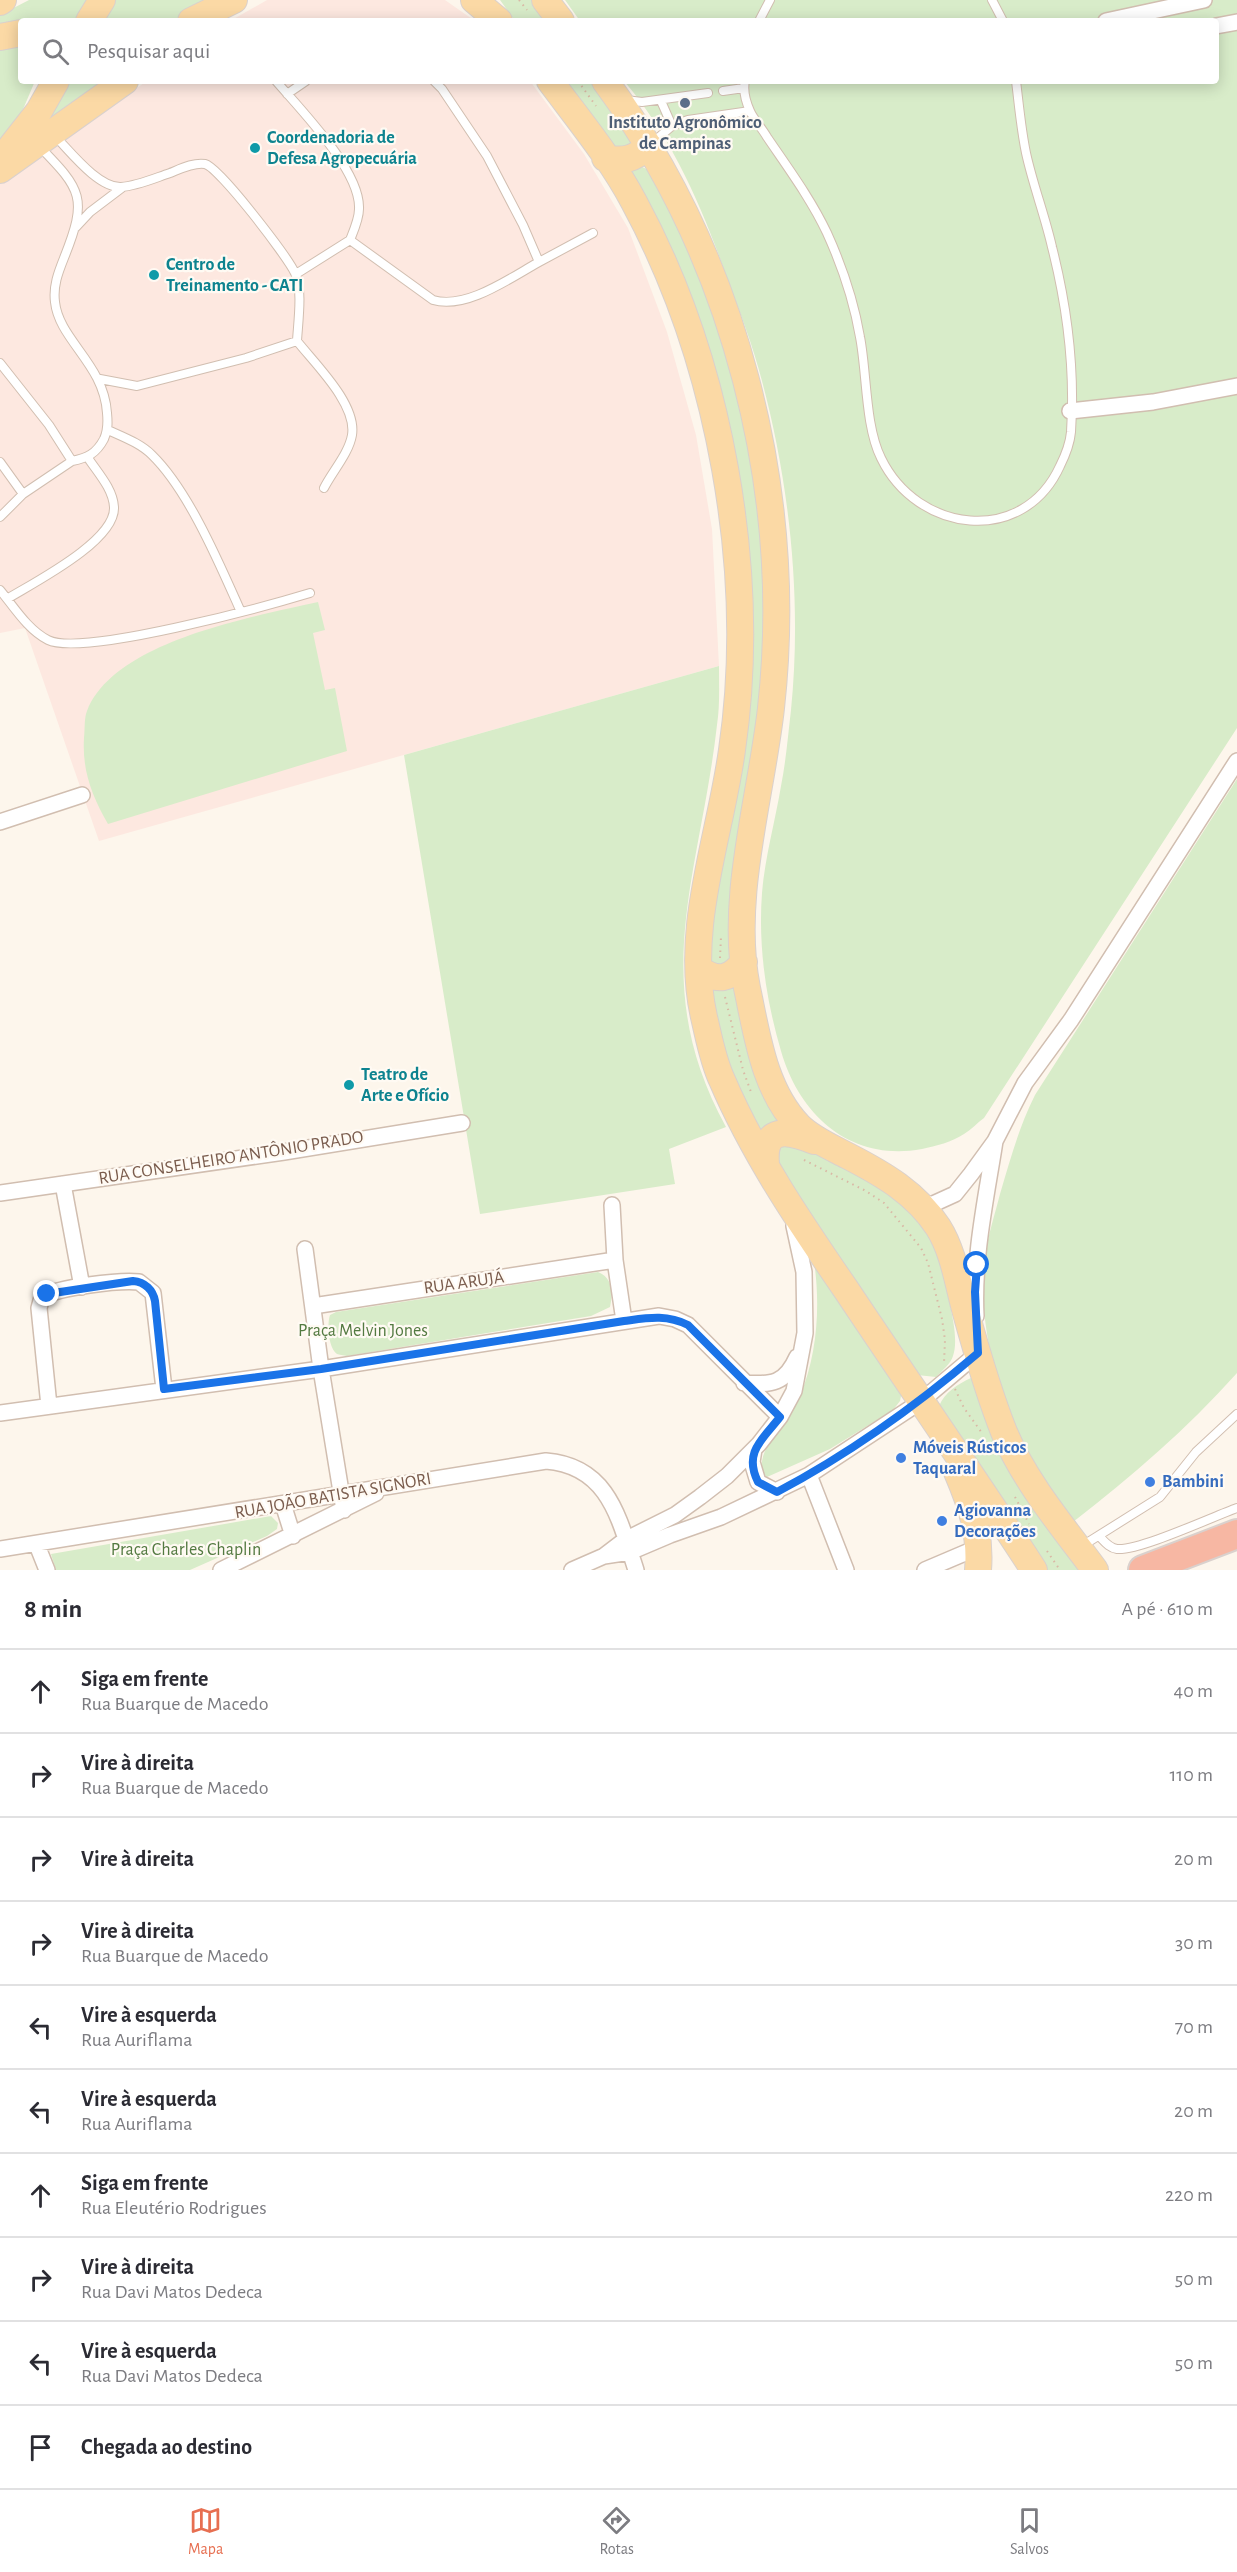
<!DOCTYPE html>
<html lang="pt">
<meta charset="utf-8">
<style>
body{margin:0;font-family:"Alegreya Sans",sans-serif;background:#f7f7f7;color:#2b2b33}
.stop{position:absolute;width:18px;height:18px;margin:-14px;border:4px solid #1a73e8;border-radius:50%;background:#fff}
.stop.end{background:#1a73e8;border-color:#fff;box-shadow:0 2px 6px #0008}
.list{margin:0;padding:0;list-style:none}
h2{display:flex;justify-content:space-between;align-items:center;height:78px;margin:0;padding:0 24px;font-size:26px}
h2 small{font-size:20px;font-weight:400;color:#7c7c81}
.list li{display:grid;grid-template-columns:39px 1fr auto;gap:18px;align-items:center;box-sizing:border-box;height:84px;padding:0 24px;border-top:2px solid #e1e1e2}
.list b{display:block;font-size:22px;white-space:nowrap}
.list p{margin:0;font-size:20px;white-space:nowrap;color:#7c7c81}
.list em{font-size:20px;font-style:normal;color:#7c7c81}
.icon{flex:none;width:33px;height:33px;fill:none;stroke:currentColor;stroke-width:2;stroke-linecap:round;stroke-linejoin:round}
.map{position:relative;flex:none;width:1237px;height:1570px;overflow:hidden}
.search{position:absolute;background:#fff;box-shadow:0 3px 15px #0003;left:18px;right:18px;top:18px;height:66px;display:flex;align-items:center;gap:15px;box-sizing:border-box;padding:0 21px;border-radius:6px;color:#7c7c81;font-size:22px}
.sheet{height:918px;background:#fff}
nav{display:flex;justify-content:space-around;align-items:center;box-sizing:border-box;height:84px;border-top:2px solid #e1e1e2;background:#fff;font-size:16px;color:#7c7c81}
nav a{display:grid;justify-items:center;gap:3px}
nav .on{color:#e76f51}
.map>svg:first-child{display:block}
.commercial{fill:#fde8e0}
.green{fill:#d8ecc9}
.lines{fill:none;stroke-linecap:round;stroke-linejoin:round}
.lane-casing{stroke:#d1beb0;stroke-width:10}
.street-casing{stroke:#d1beb0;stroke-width:18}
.primary-casing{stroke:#dad1cd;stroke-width:28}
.highway-casing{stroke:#dad1cd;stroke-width:32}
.path{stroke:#d9b8a5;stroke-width:2;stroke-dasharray:1.5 4.5;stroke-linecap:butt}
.lane{stroke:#fff;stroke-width:8}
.street{stroke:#fff;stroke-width:15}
.primary{stroke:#fbd9a5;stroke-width:26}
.highway{stroke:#f7b7a3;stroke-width:28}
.route{stroke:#1a73e8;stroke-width:8}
.service-dot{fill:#5c6f8a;stroke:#fffaf3;stroke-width:2}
.culture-dot{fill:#0f9aa8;stroke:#fffaf3;stroke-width:2}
.shop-dot{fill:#3f7fe0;stroke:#fffaf3;stroke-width:2}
.labels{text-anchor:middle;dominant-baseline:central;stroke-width:4.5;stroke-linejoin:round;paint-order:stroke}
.service-label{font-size:18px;font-weight:bold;fill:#4e5e75;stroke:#fffaf3}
.culture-label{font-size:18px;font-weight:bold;fill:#0d838f;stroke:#fffaf3;text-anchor:start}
.street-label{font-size:18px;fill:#7a5c4d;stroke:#fffaf3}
.park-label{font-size:18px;fill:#537a41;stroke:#fffaf3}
.shop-label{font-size:18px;font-weight:bold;fill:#366cbe;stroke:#fffaf3;text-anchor:start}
</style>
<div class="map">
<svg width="1237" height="1570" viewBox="0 0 1237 1570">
<rect width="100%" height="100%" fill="#fdf6ec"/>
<path class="commercial" d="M 267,0 L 445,0 L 475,21 L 230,21 Z
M 147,81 L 530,81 L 584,154 L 628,228 L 667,332 L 696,435 L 712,529 L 719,666 L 99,841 L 25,628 L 0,633 L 0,182 Z"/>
<path class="green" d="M 29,0 L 94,0 L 79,21 L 21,21 L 0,28 L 0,15 Z
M 109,0 L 203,0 L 173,21 L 96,21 Z
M 500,0 L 532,0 L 549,21 L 515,21 Z
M 565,0 L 1237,0 L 1237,728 L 984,1118 C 977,1123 971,1130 964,1134 C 952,1142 936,1146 922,1149 C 852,1162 800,1117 781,1051 C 766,1000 758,946 762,893 C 765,857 775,822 781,786 C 786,761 788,735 791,710 C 802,601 790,486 762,381 C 753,346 740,312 727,278 C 703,209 672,137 624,81 L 1216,81 L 1216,21 L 580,21 Z
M 21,40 L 21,81 L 35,81 L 24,107 L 0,149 L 0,45 Z
M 70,81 L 107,81 L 42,130 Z
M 563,81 L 596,81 L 633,140 L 633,151 L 613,146 L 579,97 Z
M 637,164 L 648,170 L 696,263 L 722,338 L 751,443 L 763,543 L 768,657 L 733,965 L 708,966 L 742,541 L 627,166 Z
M 318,602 L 325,630 L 313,633 L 325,690 L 335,688 L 347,751 L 108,824 C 92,796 82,771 84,738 C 85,730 84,718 87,711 C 114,641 252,617 318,602 Z
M 719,666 C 719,685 720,706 717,725 C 700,876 646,981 726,1127 L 669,1149 L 675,1184 L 480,1214 L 404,755 Z
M 1237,779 L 1237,1373 C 1187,1429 1132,1476 1073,1522 C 1056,1498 1039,1475 1025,1450 C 997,1397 976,1315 985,1256 C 988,1235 995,1214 1000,1194 C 1010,1160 1019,1127 1035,1095 Z
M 712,985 L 735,988 L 783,1121 L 758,1137 L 730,1073 L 711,992 Z
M 780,1141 C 825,1153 906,1191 929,1235 C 940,1256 945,1282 950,1305 C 953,1319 958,1342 953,1356 C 951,1363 942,1371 936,1377 L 917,1375 L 777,1169 Z
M 812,1249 L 902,1391 L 900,1401 L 893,1410 L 830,1449 L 767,1477 L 762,1473 C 757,1445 790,1422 800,1396 C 819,1350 821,1297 812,1249 Z
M 598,1272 C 613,1278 613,1293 610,1307 L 591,1316 L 347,1356 C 343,1355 339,1355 337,1354 C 328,1348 327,1323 330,1315 L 336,1312 Z
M 971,1378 L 977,1381 L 1082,1570 L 1044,1570 L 939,1406 C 945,1392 958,1384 971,1378 Z
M 271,1516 L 278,1523 L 277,1529 L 267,1536 L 190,1570 L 56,1570 L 51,1554 Z"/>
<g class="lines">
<defs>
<path id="lane" d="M 992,0 L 1003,21
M 759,21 L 770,0
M 276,81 C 300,109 361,171 359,209 C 359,219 354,230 350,240 L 296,274
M 745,81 C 743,90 746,102 750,111 C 754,120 762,128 767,137 C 788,168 811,199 827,233 C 842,266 854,302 860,337 C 867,373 865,426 881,458 C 917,533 1023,547 1060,466 C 1065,456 1070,443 1071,432 C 1075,371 1067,306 1052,247 C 1045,216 1033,185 1026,153 C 1021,129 1019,105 1016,81
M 723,91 L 744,88
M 287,94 L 306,81
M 626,100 L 642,102 L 708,93
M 661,101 L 672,126
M 54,135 C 70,151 98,188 121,187 C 137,186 155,178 170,173 C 180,169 194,162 205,164 C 219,167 287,256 295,273 C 303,288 298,323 297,341 L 246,358 L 137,386 L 100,379
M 652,143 L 672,126 L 688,120 L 750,111
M 76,227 L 90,212 L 123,187
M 350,240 L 433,300 C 466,310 510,278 539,262 L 523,225 L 487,156 L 442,89 L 434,81
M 539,262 L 593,233
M 297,341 C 315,364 357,404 352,435 C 349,453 332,472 324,488
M 0,363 L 49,425 L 72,461 C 87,458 96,454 104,439 C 108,430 108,423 107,413 C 104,364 59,340 55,302 C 53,286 58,273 64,258 C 88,198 82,190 39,146
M 108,430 C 123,437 140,443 152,455 C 189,491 220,565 241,612
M 0,462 L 23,494 L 72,461
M 0,517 L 23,494
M 0,590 C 14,607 28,630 48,640 C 82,657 267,606 310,593
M 7,599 C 33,583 116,541 114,507 C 113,489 98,473 88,458
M 1099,1536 C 1104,1541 1109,1548 1117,1549 C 1139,1551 1212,1517 1237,1508
M 1082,1546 L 1160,1497 L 1196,1452 L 1237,1414"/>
<path id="street" d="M 1106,21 L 1204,0
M 1216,26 L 1237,22
M 1070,411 L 1153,402 L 1237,386
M 0,822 L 82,795
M 63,1184 L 82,1287
M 0,1193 L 284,1152 L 462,1123
M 920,1204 L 933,1204 L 955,1194 L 971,1174 L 995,1141 L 1025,1083 L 1071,1020 L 1237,761
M 612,1205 L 615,1260 L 624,1321
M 305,1249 L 321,1369 L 344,1510
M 313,1306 L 615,1260
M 976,1316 C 973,1257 986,1199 995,1141
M 744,1383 C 772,1385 785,1384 797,1357
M 49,1406 L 39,1308 L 42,1297 C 59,1287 119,1280 139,1282 L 153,1293 L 164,1389
M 0,1413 L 321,1369 L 659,1316 L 675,1319 L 688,1325 L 780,1417
M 754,1449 L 752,1462 L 758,1482 L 777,1492
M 809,1475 L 846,1570
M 283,1504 L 293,1536
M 37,1545 L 47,1570
M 0,1549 L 546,1461 C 609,1466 619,1519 636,1570
M 604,1556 L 630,1552 L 670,1535 L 721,1517 L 809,1475 L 920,1402 L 978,1353 L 978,1349
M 221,1570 L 376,1493
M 572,1570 L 604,1556 L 625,1540 L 675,1515 L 700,1497 L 727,1476 L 759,1444 L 780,1417 L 794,1391 L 805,1333 L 804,1272 L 794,1226
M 925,1570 L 979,1547"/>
<path id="primary" d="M 474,0 L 499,21
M 545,0 L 561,21
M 0,2 L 3,0
M 89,21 L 102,0
M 191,21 L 234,0
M 0,37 L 21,33
M 550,81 C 579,120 612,160 634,202 C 720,361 758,571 732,750 C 720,838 684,928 704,1017 C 709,1038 713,1061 722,1080 C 754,1155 801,1224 847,1291 C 909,1384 973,1476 1034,1570
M 605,81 C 735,257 795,491 771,708 C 761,798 729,899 747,988 C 757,1035 764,1090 799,1126 C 812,1139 831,1147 848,1156 C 883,1174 916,1193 938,1227 C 954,1252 958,1285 966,1313 C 977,1353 989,1394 1004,1432 C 1025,1482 1063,1527 1095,1570
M 3,157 L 39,111 L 56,81
M 605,158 C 624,162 634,159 649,146
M 0,170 L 125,81
M 699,969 C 718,982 729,980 744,962
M 766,1164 C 763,1126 786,1130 814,1141
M 957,1472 C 971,1505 981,1533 978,1570"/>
<path id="highway" d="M 1143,1570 L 1237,1534"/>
</defs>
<use href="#lane" class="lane-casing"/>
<use href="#street" class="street-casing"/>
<use href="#primary" class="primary-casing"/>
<use href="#highway" class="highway-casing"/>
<path class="path" d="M 519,0 L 527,10
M 578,81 L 596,106
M 720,958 L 721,937
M 725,997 L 743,1070 L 751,1092
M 804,1160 L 866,1191 L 884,1203 L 921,1248 L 928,1263 L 942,1319 L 945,1340 L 944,1363
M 955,1389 L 964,1408 L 982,1433
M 1015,1497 L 1029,1524
M 1047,1551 L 1060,1570"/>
<use href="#lane" class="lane"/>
<use href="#street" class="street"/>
<use href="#primary" class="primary"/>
<use href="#highway" class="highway"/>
</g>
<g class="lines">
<path class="route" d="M 47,1294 L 133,1281 C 145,1282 153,1290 155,1301 L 164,1389 L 321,1369 L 624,1321 C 647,1318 666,1314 688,1325 L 780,1417 C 763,1439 743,1452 758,1482 L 777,1492 C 849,1454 916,1406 978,1353 L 975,1292 L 977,1265"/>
</g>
<circle class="service-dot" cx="685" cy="103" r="6"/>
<g class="culture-dot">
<circle cx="255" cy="148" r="6"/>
<circle cx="154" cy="275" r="6"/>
<circle cx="349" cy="1085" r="6"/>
</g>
<g class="shop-dot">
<circle cx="901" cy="1458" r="6"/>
<circle cx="1150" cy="1482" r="6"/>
<circle cx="942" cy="1521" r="6"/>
</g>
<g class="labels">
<g class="service-label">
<text x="685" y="123">Instituto Agronômico<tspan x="685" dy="21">de Campinas</tspan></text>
</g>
<g class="culture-label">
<text x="267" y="138">Coordenadoria de<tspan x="267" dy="21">Defesa Agropecuária</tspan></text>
<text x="166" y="265">Centro de<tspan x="166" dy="21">Treinamento - CATI</tspan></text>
<text x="361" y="1075">Teatro de<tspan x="361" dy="21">Arte e Ofício</tspan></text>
</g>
<g class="street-label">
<text transform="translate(231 1158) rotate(-9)">RUA CONSELHEIRO ANTÔNIO PRADO</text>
<text transform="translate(464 1283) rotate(-8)">RUA ARUJÁ</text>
<text transform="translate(333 1496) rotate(-10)">RUA JOÃO BATISTA SIGNORI</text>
</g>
<g class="park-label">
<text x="363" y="1331">Praça Melvin Jones</text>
<text x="186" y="1550">Praça Charles Chaplin</text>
</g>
<g class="shop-label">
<text x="913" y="1448">Móveis Rústicos<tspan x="913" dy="21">Taquaral</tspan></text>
<text x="1162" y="1482">Bambini</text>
<text x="954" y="1511">Agiovanna<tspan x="954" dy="21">Decorações</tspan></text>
</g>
</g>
</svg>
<div class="stop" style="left:977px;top:1265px"></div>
<div class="stop end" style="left:47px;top:1294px"></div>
<div class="search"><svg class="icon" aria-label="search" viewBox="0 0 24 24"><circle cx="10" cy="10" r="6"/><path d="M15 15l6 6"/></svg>Pesquisar aqui</div>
</div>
<section class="sheet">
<h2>8 min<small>A pé · 610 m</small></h2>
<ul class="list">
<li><svg class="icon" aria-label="ahead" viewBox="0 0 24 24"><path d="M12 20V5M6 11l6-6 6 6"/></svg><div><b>Siga em frente</b><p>Rua Buarque de Macedo</p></div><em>40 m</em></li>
<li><svg class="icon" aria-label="right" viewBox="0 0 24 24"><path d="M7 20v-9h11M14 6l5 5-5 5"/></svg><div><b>Vire à direita</b><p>Rua Buarque de Macedo</p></div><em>110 m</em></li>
<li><svg class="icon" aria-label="right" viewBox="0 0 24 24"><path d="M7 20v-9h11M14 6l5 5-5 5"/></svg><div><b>Vire à direita</b></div><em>20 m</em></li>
<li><svg class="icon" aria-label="right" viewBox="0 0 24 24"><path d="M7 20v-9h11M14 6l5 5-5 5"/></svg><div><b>Vire à direita</b><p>Rua Buarque de Macedo</p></div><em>30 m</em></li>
<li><svg class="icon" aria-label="left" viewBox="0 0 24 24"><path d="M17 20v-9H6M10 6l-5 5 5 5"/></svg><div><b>Vire à esquerda</b><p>Rua Auriflama</p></div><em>70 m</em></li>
<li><svg class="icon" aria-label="left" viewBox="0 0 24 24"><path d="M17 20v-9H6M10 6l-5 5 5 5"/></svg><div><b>Vire à esquerda</b><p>Rua Auriflama</p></div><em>20 m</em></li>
<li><svg class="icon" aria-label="ahead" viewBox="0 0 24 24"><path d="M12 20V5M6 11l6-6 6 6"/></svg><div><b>Siga em frente</b><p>Rua Eleutério Rodrigues</p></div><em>220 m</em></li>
<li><svg class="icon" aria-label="right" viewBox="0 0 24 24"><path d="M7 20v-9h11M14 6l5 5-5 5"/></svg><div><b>Vire à direita</b><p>Rua Davi Matos Dedeca</p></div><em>50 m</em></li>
<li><svg class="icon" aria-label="left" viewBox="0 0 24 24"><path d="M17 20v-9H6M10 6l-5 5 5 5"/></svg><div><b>Vire à esquerda</b><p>Rua Davi Matos Dedeca</p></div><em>50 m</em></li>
<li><svg class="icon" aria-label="arrive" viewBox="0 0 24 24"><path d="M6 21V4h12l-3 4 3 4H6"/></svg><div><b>Chegada ao destino</b></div></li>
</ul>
</section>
<nav>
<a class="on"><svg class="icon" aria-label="map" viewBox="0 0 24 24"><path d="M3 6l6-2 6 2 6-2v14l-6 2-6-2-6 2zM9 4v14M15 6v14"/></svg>Mapa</a>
<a><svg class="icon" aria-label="directions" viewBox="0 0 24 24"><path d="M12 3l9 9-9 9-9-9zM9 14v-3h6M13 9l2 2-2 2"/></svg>Rotas</a>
<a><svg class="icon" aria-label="saved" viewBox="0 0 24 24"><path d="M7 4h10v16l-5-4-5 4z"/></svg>Salvos</a>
</nav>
